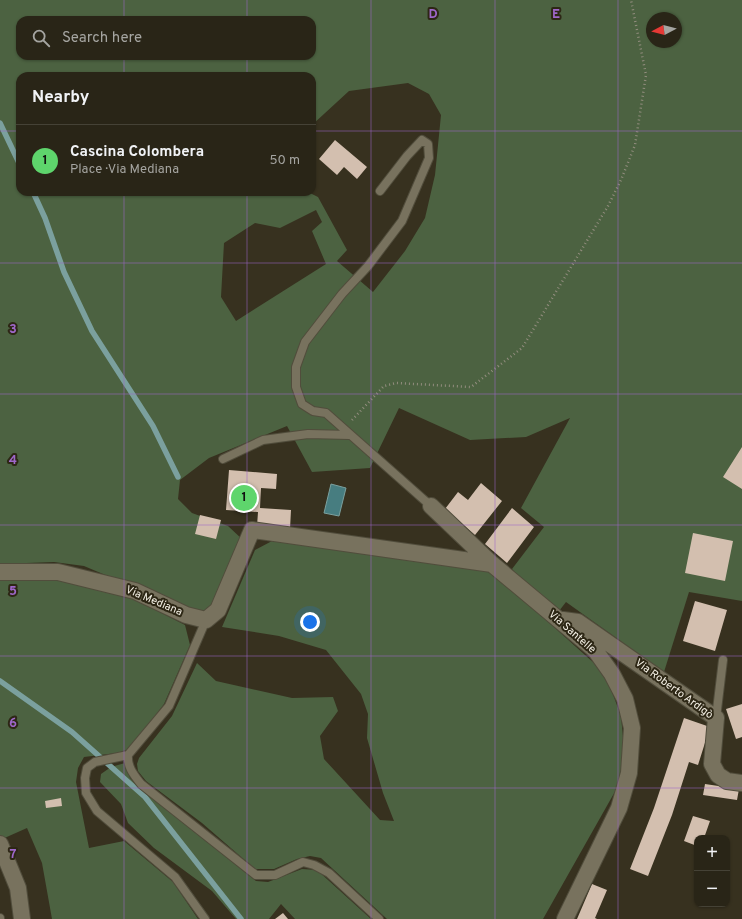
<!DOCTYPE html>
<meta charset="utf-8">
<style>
body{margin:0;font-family:Overpass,sans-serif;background:#312d20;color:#f1f3f6}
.controls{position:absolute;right:12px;bottom:12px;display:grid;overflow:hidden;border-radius:8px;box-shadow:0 1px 3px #0004}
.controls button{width:36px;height:36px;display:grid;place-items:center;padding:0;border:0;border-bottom:1px solid #454236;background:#292517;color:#f1f3f6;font:20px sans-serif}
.compass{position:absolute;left:646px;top:12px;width:36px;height:36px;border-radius:50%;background:#292517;box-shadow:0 1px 3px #0004;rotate:263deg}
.you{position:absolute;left:310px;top:622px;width:14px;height:14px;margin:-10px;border:3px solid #fff;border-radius:50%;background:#1a73e8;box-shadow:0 0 0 6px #1a73e833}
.badge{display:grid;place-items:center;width:26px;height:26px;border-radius:50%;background:#5ed56c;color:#111;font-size:13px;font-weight:700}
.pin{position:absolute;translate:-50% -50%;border:2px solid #fff;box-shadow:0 1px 4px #0006}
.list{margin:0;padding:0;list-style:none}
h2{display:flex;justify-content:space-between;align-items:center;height:52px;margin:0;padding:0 16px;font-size:17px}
h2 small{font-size:13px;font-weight:400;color:#a5a5a1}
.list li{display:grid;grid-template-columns:26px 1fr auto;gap:12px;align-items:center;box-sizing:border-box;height:72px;padding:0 16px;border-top:1px solid #454236}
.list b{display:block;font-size:15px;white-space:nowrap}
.list p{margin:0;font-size:13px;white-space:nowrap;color:#a5a5a1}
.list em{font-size:13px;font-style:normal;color:#a5a5a1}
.icon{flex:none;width:22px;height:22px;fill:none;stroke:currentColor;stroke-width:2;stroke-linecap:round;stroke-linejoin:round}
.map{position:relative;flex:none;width:742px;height:919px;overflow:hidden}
.search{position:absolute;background:#292517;box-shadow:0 1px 3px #0004;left:16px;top:16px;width:300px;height:44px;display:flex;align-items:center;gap:10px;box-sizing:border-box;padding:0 14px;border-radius:12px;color:#a5a5a1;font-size:15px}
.panel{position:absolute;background:#292517;box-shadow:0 1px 3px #0004;left:16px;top:72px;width:300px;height:124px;border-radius:12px}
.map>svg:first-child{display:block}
.green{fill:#4c6241;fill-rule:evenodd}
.water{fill:#477d80;stroke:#7ba09e}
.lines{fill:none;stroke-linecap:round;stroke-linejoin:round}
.stream{stroke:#7ba09e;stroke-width:5.5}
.building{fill:#d3bfaf}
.lane-casing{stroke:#514d3c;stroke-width:10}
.street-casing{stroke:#514d3c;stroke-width:18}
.path{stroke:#928d7e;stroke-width:2.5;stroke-dasharray:1 3;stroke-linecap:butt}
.lane{stroke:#78725e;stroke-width:8}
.street{stroke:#78725e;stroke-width:16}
.grid{fill:none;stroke:#9f67ca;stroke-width:1;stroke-opacity:0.55}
.labels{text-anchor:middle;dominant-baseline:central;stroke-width:4;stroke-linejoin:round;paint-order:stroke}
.street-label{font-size:11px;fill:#f4f0e5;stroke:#2d2715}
.grid-label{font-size:13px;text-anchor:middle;font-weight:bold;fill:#9f67ca;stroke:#2d2715;stroke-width:4;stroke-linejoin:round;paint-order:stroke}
</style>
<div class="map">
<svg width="742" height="919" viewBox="0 0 742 919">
<rect width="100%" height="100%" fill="#37311f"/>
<path class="green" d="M 0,0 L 742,0 L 742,601 L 689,592 L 664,672 L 566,602 L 559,611 L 530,590 L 512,569 L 544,527 L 521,508 L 570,418 L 526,437 L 470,440 L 399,408 L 370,468 L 312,472 L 287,426 L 209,458 L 180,480 L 178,499 L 192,513 L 228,526 L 243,540 L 214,607 L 198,614 L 84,566 L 54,562 L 0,564 ZM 652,18 L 676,18 L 676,42 L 652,42 ZM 20,20 L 312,20 L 312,56 L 20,56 ZM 20,76 L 312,76 L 312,125 L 349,91 L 408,83 L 429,94 L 441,115 L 435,175 L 425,218 L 405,251 L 373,292 L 337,261 L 347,250 L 318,197 L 308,192 L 20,192 ZM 316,210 L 322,222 L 312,231 L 326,264 L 236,321 L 221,297 L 224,243 L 255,223 L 280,228 Z
M 272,541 L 475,566 L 495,574 L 605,673 L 621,716 L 625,759 L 617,788 L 543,919 L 387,919 L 321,858 L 310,856 L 297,859 L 274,869 L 255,869 L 202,823 L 146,781 L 138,771 L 137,764 L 139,758 L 172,716 L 197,663 L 216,681 L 292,698 L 333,697 L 338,711 L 320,736 L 324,759 L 380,820 L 394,821 L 383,793 L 367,738 L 368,714 L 361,694 L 326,650 L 279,636 L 222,627 L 255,550 Z
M 0,581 L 60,581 L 134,599 L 185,625 L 190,645 L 164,704 L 130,749 L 117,753 L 84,757 L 78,768 L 76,782 L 89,848 L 124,841 L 173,882 L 198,919 L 52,919 L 42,863 L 27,828 L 0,840 Z
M 125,763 L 130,778 L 143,791 L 256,881 L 268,882 L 302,869 L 317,870 L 371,919 L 295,919 L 281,904 L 269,919 L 236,919 L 212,891 L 154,848 L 128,823 L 121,804 L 100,782 L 101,774 L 111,767 Z"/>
<path class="water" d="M 331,484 L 346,488 L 339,516 L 324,513 Z"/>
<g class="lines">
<path class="stream" d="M 0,123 L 20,165
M 33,192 L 45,218 L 64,272 L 92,331 L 153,426 L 178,477
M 0,681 L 72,732 L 145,797 L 241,919"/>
</g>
<path class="building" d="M 335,140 L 367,167 L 357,179 L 344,167 L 337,175 L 319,159 Z
M 742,447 L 742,489 L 723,477 Z
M 229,470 L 277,474 L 276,489 L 261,488 L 260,508 L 291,510 L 290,529 L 257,526 L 258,512 L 226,510 Z
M 481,483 L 502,501 L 475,535 L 445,509 L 458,492 L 468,500 Z
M 512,508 L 534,527 L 507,563 L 485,544 Z
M 200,515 L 221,520 L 216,539 L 195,534 Z
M 693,533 L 733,541 L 725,581 L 685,573 Z
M 695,601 L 727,610 L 715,651 L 683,641 Z
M 742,704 L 742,737 L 736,739 L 726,709 Z
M 684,718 L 710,727 L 698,765 L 689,762 L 672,815 L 648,876 L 630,869 L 654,808 Z
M 705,784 L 739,789 L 737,800 L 703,795 Z
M 61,798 L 62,806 L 46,808 L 45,801 Z
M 693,816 L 710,821 L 704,838 L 697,838 L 697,846 L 684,841 Z
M 592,884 L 607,890 L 595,918 L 597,919 L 577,919 Z
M 283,913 L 288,919 L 275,919 Z"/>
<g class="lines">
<defs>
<path id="lane" d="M 380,191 L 407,156 L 422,140 L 428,144 L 429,158 L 402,221 L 368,266 L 342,294 L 305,342 L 296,367 L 296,387 L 302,404 L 313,411 L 326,413 L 431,506
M 223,459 L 263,440 L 308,434 L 350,435
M 206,620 L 169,706 L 128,755 C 127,767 134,775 141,784 L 256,875 L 275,875 L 303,862 L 314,865 L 329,873 L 379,919
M 716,718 L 723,660
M 128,755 L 95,762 L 87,768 L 85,778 L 86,793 L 97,811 L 175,877 L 205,919
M 0,918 L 0,919"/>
<path id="street" d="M 431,506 L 492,564
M 0,572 L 58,572 L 135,591 L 186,615 L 206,620 L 218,610 L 252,530 L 492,564 L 595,650 L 612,674 L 625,699 L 632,728 L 629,773 L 619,808 L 565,919
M 563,620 L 578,622 L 716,718 L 712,764 L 718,775 L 727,781 L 742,783
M 0,844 L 18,888 L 22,919"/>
</defs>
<use href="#lane" class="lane-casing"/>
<use href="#street" class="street-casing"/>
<path class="path" d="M 352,420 L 384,386 L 396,383 L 471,387 L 522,348 L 608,206 L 621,180 L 635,145 L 646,75 L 631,0"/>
<use href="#lane" class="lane"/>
<use href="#street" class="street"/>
</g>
<path class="grid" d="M 124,0 L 124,20M 247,0 L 247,20M 371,0 L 371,919M 495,0 L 495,919M 618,0 L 618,919M 124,56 L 124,76M 247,56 L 247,76M 0,131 L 20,131M 312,131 L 742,131M 124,192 L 124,919M 247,192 L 247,919M 0,263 L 742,263M 0,394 L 742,394M 0,525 L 742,525M 0,656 L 742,656M 0,788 L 742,788"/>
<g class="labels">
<g class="street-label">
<text transform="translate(154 601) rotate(23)">Via Mediana</text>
<text transform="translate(572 632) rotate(41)">Via Santelle</text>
<text transform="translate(674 689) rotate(36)">Via Roberto Ardigò</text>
</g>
</g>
<g class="grid-label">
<text x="433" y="18">D</text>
<text x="556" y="18">E</text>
<text x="13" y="333">3</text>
<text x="13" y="464">4</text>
<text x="13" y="595">5</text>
<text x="13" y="727">6</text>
<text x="13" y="858">7</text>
</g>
</svg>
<div class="controls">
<button>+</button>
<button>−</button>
</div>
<svg class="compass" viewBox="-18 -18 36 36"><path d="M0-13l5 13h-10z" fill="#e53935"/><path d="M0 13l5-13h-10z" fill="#a5a5a1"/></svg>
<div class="you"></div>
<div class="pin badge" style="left:244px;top:498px">1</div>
<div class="search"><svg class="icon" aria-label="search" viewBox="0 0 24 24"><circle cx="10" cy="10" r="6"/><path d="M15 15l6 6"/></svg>Search here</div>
<section class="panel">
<h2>Nearby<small></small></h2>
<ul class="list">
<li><span class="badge">1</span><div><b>Cascina Colombera</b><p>Place · Via Mediana</p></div><em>50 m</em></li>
</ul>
</section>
</div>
